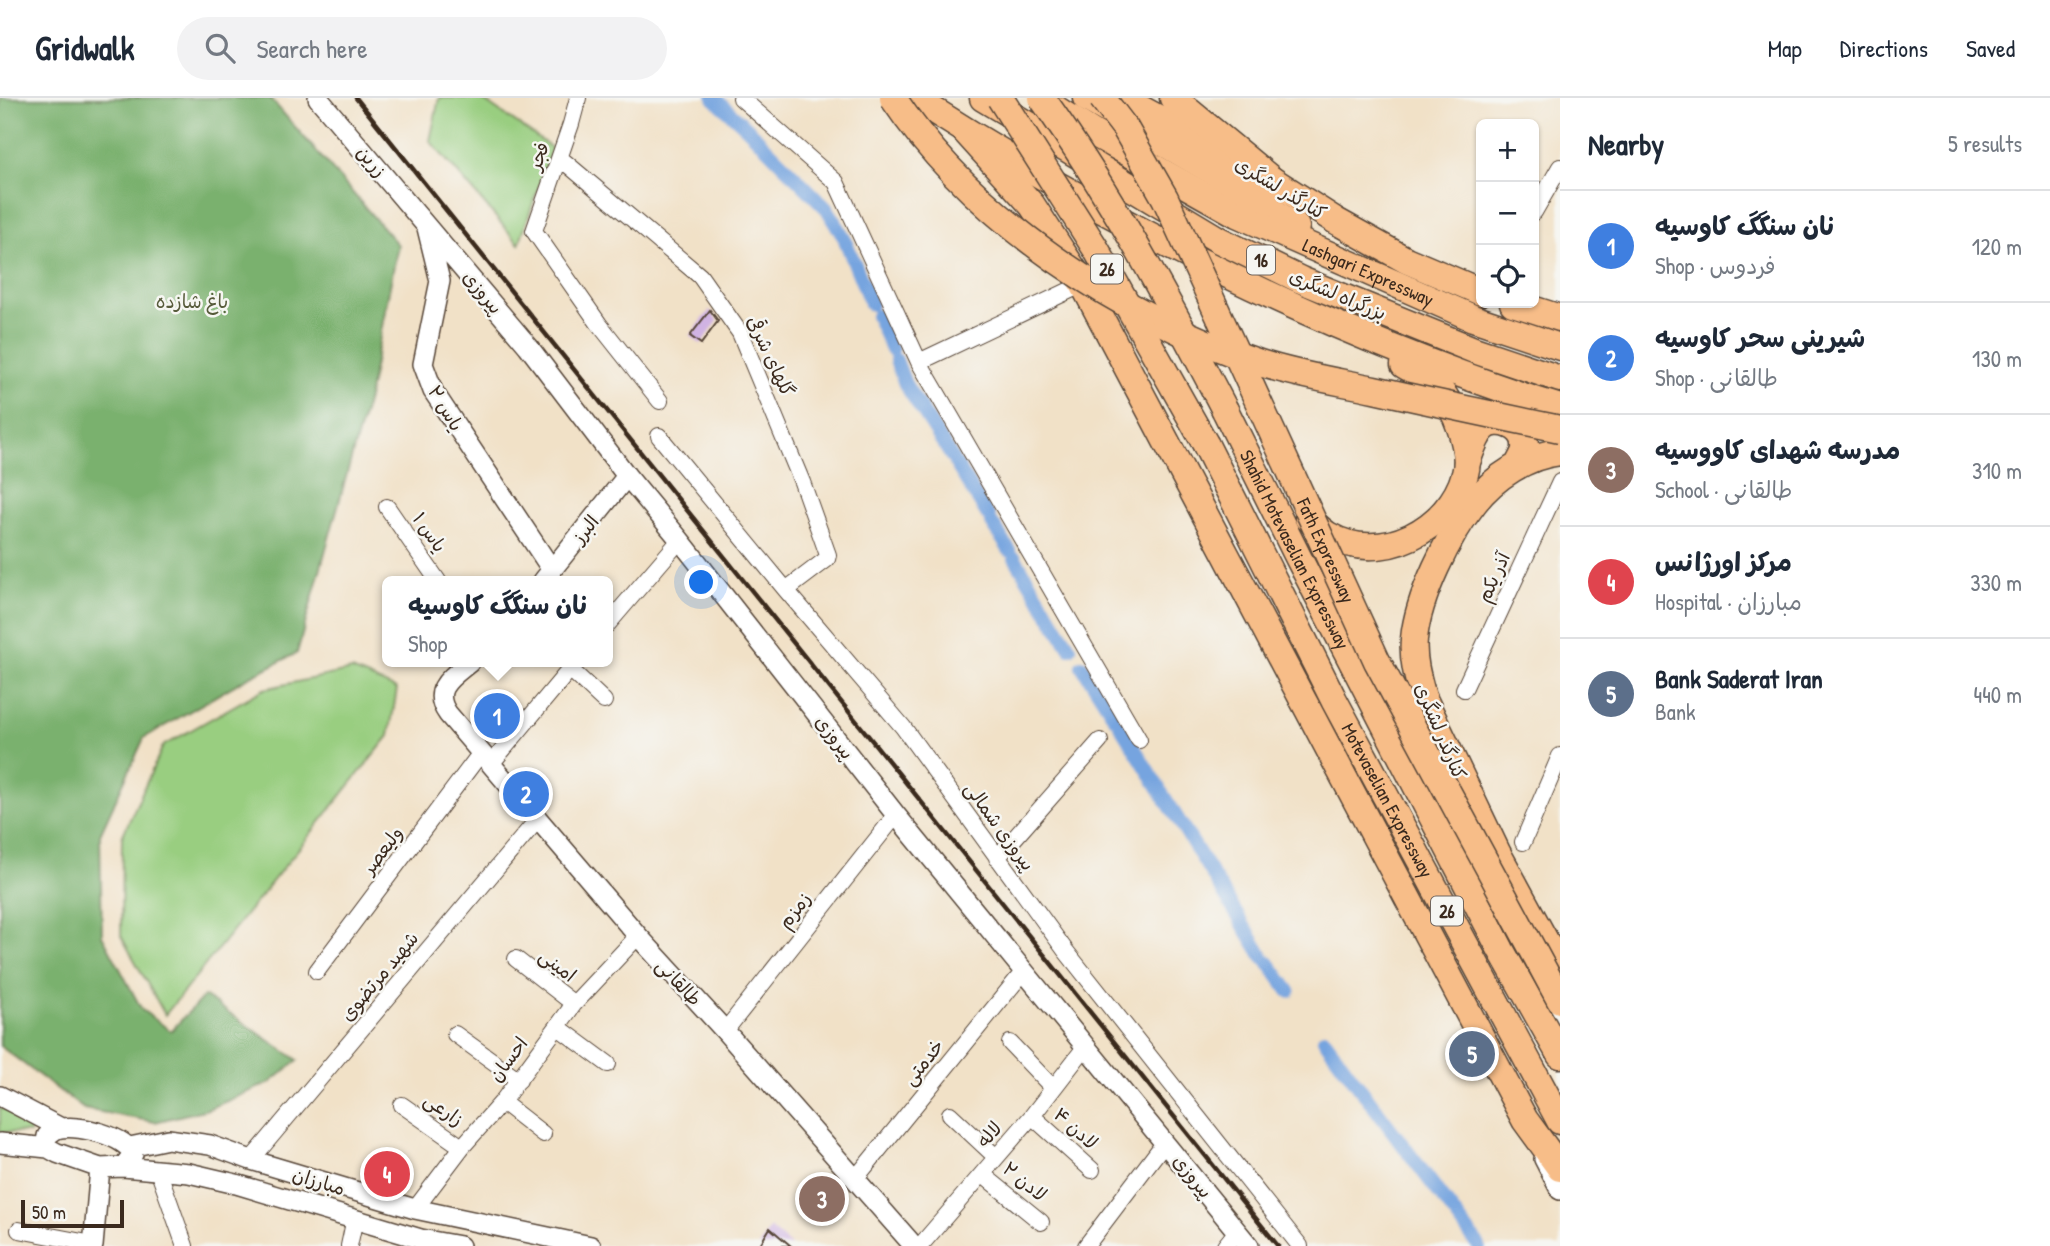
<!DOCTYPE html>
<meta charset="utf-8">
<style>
body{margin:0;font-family:"Patrick Hand","Playpen Sans Arabic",sans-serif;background:#f2f2f3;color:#1f2937}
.controls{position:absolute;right:21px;top:21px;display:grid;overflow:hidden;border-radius:10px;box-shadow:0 2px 5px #0004}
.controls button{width:63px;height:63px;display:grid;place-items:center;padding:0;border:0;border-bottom:2px solid #e0e1e3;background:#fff;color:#1f2937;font:35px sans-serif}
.scale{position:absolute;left:21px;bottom:18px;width:103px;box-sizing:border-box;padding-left:7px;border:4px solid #3b2a1e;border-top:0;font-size:19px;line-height:24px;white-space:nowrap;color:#3b2a1e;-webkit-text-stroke:5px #f6f6f2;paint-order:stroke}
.you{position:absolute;left:702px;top:485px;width:24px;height:24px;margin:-18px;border:5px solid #fff;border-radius:50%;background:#1a73e8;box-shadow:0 0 0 10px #1a73e833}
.badge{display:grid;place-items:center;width:46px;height:46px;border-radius:50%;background:#b45309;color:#fff;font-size:23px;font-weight:700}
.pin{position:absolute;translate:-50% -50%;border:4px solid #fff;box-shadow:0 2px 7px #0006}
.popup{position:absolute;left:382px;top:478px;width:231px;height:91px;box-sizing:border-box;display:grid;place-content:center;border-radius:10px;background:#fff;filter:drop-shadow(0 2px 5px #0005);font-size:23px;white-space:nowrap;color:#747a83}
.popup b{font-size:26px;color:#1f2937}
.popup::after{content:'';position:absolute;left:50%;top:100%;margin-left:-14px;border:14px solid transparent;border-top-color:#fff}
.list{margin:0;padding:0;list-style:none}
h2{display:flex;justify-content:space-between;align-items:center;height:91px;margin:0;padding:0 28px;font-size:30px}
h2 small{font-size:23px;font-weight:400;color:#747a83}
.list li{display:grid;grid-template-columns:46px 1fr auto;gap:21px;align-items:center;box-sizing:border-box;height:112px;padding:0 28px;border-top:2px solid #e0e1e3}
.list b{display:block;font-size:26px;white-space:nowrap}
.list p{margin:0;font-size:23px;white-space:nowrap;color:#747a83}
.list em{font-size:23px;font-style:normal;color:#747a83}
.icon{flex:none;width:38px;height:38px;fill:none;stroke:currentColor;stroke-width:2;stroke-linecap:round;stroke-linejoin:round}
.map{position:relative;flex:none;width:1560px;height:1148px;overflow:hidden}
header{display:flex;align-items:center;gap:42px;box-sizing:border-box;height:98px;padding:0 35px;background:#fff;border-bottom:2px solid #e0e1e3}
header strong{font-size:33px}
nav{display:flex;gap:38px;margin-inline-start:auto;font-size:24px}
.search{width:490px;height:63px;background:#f2f2f3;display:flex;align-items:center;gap:18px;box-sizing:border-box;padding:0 24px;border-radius:38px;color:#747a83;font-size:26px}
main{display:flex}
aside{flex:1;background:#fff}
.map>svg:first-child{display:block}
.green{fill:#99ce80;stroke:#6a7c4f;stroke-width:2}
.forest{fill:#7ab16e;stroke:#5a6e46;stroke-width:2}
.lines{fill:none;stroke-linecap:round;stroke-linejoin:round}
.canal{stroke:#76a4df;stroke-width:14}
.building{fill:#d0b3e3}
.minor-casing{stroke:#564537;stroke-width:18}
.tertiary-casing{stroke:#564537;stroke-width:22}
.primary-casing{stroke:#564537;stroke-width:29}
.trunk-casing{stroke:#564537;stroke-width:29}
.minor{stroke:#fff;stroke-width:16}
.tertiary{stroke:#fff;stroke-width:19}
.primary{stroke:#f7bd88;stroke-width:26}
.trunk{stroke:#f7bd88;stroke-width:26}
.rail{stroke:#3b2a1e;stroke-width:4.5}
.trunk-bridge-casing{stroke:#564537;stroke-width:29;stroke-linecap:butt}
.trunk-bridge{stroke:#f7bd88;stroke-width:26}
.labels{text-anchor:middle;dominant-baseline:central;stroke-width:5;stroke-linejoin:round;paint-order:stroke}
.shield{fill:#f6f6f2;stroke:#73675e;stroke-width:2}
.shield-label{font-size:18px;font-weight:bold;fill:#3b2a1e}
.street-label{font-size:19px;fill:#3b2a1e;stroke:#f6f6f2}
.park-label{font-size:19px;fill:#575b3b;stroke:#f6f6f2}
</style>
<header>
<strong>Gridwalk</strong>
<div class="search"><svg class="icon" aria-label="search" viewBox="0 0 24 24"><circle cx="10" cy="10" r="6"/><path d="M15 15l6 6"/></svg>Search here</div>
<nav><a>Map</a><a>Directions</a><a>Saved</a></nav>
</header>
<main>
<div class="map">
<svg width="1560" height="1148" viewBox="0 0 1560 1148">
<rect width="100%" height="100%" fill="#f6f6f2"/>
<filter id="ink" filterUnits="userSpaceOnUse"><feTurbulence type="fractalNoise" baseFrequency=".0143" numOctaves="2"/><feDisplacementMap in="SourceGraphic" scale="14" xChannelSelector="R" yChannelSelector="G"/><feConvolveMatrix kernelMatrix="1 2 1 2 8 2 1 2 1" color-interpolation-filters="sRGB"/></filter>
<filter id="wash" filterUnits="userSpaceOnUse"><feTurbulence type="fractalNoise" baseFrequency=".00686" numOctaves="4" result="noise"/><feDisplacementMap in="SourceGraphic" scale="28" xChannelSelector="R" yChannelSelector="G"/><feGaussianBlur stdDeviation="1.57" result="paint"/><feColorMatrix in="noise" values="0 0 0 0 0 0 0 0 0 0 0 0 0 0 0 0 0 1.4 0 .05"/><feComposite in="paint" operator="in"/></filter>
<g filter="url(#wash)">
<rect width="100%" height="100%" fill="#f1e1c7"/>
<path class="green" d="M 439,0 L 480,0 L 552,50 L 519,146 L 430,43 Z
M 352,572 L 397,591 L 389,638 L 165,917 L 121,838 L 122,739 L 163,648 L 264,591 Z
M 0,1009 L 31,1023 L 30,1035 L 0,1034 Z"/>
<path class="forest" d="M 0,0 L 270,0 L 398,147 L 368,300 L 297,555 L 247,580 L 144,640 L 100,736 L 102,837 L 142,912 L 171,933 L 204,898 L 298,962 L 270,985 L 208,1011 L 155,1024 L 84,1011 L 0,948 Z"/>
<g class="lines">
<path class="canal" d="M 714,0 L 747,30 L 827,111 L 843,138
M 845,142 L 871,206
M 877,218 L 892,252
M 896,262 L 905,286 L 952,359
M 956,366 L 989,419
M 992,425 L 1010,453
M 1015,460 L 1041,503
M 1044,508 L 1070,550
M 1082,568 L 1115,620
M 1120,627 L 1263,859
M 1268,864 L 1289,893
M 1324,941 L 1365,997
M 1369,1002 L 1479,1148"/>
</g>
<g id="blocks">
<path class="building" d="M 710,212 L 718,223 L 701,246 L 690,238 Z
M 770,1130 L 791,1148 L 759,1148 Z"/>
</g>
</g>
<g filter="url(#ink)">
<use href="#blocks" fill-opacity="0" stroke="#564537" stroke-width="2"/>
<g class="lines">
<defs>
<path id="minor" d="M 578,0 L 571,26 L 534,133 L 599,226 L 660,303
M 741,0 L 836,84 L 919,264 L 1139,642
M 560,60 L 700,178 L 740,235 L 802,384 L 828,457 L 827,461 L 786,492
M 1534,114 L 1560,69
M 919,264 L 1083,186
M 659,338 L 786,492 L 903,629 L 1065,852 L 1300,1148
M 387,409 L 438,483
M 607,527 L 680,442
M 570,571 L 604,603
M 1464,591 L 1560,384
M 491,666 L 576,564
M 1523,744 L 1560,658
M 997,760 L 1100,643
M 516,861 L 574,906
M 317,873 L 480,656
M 558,929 L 608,966
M 725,933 L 896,717
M 455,936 L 519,982
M 1010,945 L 1053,990
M 502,1004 L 543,1036
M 402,1007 L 462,1049
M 950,1016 L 996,1059
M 1032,1018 L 1092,1072
M 251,1062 L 538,721
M 158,1072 L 185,1148
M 982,1076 L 1041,1124
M 855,1081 L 1024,873
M 415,1111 L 462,1049 L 502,1004 L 574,906 L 638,838
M 19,1132 L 93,1146
M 349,1148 L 355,1120
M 920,1148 L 1032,1018 L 1086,948
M 1086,1148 L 1165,1044
M 1225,1148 L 1237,1133"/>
<path id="tertiary" d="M 318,0 L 528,248 L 627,378 L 680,442 L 896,717 L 1249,1148
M 427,130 L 440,183 L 423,266 L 433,293 L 552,472
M 543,483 L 627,378
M 470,564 C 452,579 430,591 448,616 L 638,838 L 725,933 L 914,1148
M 0,998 L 61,1030
M 0,1045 L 48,1050
M 130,1049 L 168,1041 L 210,1047 L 251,1062 L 415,1111 L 591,1148
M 1544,1061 L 1560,1092
M 123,1069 L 133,1056 C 125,1038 80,1027 62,1030 C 56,1030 52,1034 47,1038 L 46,1044 L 48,1050 L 57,1055 L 100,1070 L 123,1069 L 189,1075 L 236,1086 L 421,1141 L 460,1148
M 93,1148 L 100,1070"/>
<path id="primary" d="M 1121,0 L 1272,82 L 1336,123 L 1406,162 L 1481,194
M 1513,205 L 1560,220
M 1560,354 C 1528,357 1494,379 1474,405 C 1448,438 1418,499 1414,541 C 1412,561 1418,581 1423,599 L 1498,756 L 1560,870
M 1467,364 C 1471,354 1475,338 1484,330 C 1497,318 1525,328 1525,347 C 1526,353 1521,361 1518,367"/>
<g id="trunk">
<path d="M 914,0 C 1115,129 1332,238 1560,310"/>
<path d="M 983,0 L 1219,142 L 1301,182 L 1474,252 L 1560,281"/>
<path d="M 1086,0 L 1231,84 L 1296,129"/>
<path d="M 1173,0 L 1272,82"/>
<path id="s1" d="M 1045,4 L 1093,35 L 1237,116 L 1473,220 L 1560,249"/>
<path d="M 965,33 L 1032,107 L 1083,186 L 1525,1022 L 1560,1070"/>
<path id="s2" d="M 1225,312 L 1299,461 L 1501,852 L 1560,957"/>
<path id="s3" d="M 1206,347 L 1334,602 L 1560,1023"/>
<path d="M 1308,420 C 1315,426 1321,433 1328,437 C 1381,468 1450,431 1465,376 C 1472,352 1455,309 1439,291 C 1430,280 1416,274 1404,267"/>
</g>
</defs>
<use href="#minor" class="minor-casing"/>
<use href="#tertiary" class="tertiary-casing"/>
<use href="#primary" class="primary-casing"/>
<use href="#trunk" class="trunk-casing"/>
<use href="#minor" class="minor"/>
<use href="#tertiary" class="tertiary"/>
<use href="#primary" class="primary"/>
<use href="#trunk" class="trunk"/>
<path class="rail" d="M 356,0 L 1278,1148"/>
<defs>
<g id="trunk-bridge">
<path d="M 893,0 C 975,123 1122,219 1260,265 C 1297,277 1336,283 1374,291 C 1436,305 1498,318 1560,331"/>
<path d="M 1000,0 L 1096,151 L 1206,347"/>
<path d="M 1042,0 C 1112,98 1169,205 1225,312"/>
<path id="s4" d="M 1102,0 L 1125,30 L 1165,100 L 1377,563 L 1560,902"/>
</g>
</defs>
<use href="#trunk-bridge" class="trunk-bridge-casing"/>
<use href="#trunk-bridge" class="trunk-bridge"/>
</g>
</g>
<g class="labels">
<g class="shield">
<rect x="1247" y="147.5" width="28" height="29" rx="5"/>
<rect x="1091" y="156.5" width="32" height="29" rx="5"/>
<rect x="1431" y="798.5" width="32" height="29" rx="5"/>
</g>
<g class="shield-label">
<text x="1261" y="162">16</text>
<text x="1107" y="171">26</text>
<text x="1447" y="813">26</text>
</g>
<g class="street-label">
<text transform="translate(538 58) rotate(-70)">فجر</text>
<text transform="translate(372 63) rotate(49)">زرین</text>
<text transform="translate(1281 90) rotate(31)">کنارگذر لشگری</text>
<text stroke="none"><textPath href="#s1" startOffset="366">Lashgari Expressway</textPath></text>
<text transform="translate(483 194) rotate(50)">پیروزی</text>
<text transform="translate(1338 196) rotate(23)">بزرگراه لشگری</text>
<text transform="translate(771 258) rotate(65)">گلهای شرقی</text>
<text transform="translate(446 310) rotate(59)">یاس ۲</text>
<text transform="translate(585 431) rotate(-51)">البرز</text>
<text transform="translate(430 434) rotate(55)">یاس ۱</text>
<text stroke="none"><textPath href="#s2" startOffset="156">Shahid Motevaselian Expressway</textPath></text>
<text stroke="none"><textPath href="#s4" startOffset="506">Fath Expressway</textPath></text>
<text transform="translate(1493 479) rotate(-65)">آذر یکم</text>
<text transform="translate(1441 633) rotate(67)">کنارگذر لشگری</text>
<text transform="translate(835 639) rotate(52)">پیروزی</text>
<text stroke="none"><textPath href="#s3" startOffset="399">Motevaselian Expressway</textPath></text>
<text transform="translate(1000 728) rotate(54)">پیروزی شمالی</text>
<text transform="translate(382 752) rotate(-53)">ولیعصر</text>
<text transform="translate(794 812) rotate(-52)">زمزم</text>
<text transform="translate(558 867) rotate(38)">امینی</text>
<text transform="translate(379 878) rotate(-50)">شهید مرتضوی</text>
<text transform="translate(679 884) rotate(47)">طالقانی</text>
<text transform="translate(508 961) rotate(-53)">احسان</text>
<text transform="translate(923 964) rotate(-51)">خدمتی</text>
<text transform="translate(444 1011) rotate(35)">زارعی</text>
<text transform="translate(1076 1030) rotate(42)">لادن ۴</text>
<text transform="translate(989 1036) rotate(-49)">لاله</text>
<text transform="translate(1193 1078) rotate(51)">پیروزی</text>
<text transform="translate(319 1083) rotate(17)">مبارزان</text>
<text transform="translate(1025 1083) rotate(39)">لادن ۲</text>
</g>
<g class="park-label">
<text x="192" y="203">باغ شازده</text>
</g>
</g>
</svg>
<div class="controls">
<button>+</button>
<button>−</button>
<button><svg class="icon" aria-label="locate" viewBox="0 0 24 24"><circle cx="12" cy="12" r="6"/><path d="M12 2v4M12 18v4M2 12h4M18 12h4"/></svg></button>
</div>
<div class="scale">50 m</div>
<div class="you"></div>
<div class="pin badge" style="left:497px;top:618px;background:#3f7fe0">1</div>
<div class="popup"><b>نان سنگگ کاوسیه</b>Shop</div>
<div class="pin badge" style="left:526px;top:696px;background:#3f7fe0">2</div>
<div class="pin badge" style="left:822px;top:1101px;background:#8d6e63">3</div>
<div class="pin badge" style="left:387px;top:1076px;background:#e0444e">4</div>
<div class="pin badge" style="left:1472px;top:956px;background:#5c6f8a">5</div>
</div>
<aside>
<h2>Nearby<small>5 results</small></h2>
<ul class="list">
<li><span class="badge" style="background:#3f7fe0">1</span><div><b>نان سنگگ کاوسیه</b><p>Shop · فردوس</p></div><em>120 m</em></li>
<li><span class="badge" style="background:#3f7fe0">2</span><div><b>شیرینی سحر کاوسیه</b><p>Shop · طالقانی</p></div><em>130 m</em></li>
<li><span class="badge" style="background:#8d6e63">3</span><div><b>مدرسه شهدای کاووسیه</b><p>School · طالقانی</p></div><em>310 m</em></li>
<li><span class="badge" style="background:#e0444e">4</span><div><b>مرکز اورژانس</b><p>Hospital · مبارزان</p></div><em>330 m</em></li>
<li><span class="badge" style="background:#5c6f8a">5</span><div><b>Bank Saderat Iran</b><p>Bank</p></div><em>440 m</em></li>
</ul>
</aside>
</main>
